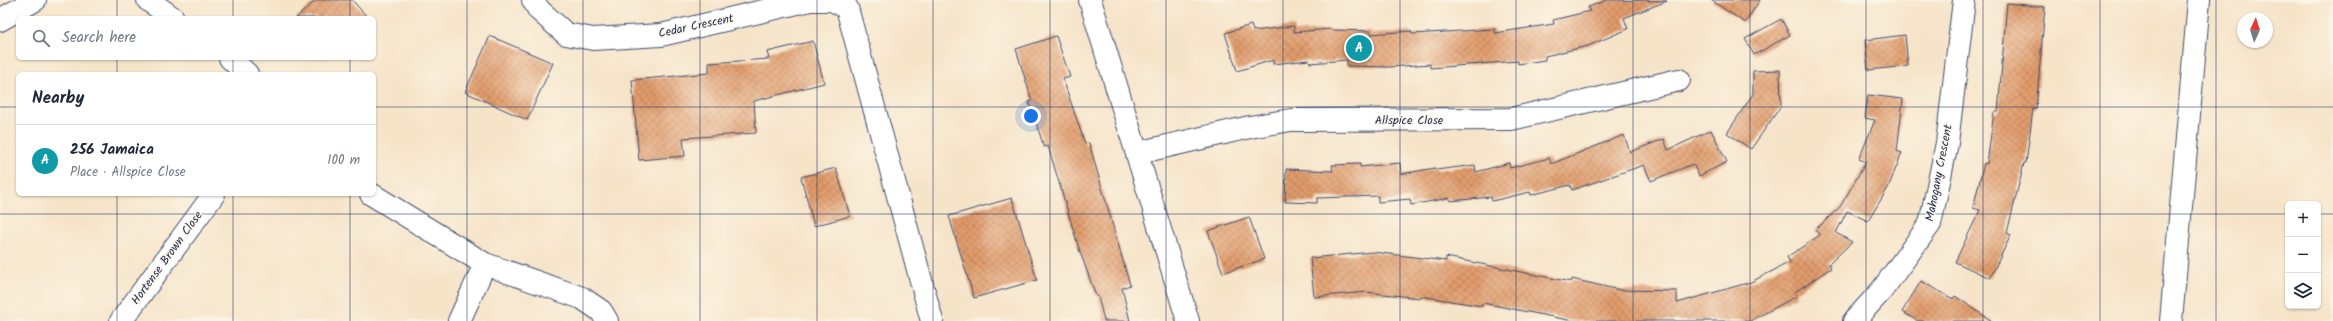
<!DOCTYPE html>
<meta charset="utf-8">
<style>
body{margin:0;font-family:Kalam,sans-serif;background:#f6f6f7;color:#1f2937}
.controls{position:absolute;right:12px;bottom:12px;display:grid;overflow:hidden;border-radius:6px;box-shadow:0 1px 3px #0004}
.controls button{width:36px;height:36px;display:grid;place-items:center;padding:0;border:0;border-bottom:1px solid #e0e1e3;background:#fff;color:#1f2937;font:20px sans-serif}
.compass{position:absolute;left:2237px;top:12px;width:36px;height:36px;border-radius:50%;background:#fff;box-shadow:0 1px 3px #0004;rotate:4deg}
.you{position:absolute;left:1031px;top:116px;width:14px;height:14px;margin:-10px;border:3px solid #fff;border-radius:50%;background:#1a73e8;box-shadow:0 0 0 6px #1a73e833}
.badge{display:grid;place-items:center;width:26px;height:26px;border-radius:50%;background:#c8321e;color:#fff;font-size:13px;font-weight:700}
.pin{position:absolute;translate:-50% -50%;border:2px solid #fff;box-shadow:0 1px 4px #0006}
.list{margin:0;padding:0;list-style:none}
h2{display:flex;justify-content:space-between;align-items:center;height:52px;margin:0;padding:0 16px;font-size:17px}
h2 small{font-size:13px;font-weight:400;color:#747a83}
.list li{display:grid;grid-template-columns:26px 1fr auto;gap:12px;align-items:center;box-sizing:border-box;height:72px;padding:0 16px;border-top:1px solid #e0e1e3}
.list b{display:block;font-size:15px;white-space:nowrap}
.list p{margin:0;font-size:13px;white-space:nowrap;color:#747a83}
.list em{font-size:13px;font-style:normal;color:#747a83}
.icon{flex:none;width:22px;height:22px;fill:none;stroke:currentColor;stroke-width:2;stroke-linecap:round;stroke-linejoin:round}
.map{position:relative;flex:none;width:2333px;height:321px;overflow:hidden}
.search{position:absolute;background:#fff;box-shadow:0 1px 3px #0004;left:16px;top:16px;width:360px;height:44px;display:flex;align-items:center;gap:10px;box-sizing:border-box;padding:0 14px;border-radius:6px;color:#747a83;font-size:15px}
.panel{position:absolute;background:#fff;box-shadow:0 1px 3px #0004;left:16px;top:72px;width:360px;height:124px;border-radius:6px}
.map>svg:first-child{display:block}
.building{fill:url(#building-cross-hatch)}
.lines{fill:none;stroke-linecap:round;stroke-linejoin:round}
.minor-casing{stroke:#3c4a6e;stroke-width:24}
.minor{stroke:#fff;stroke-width:22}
.grid{fill:none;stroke:#1b2f5e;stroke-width:1;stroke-opacity:0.55}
.labels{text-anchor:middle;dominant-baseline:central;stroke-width:3;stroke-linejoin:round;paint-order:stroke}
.street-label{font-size:12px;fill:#1b2f5e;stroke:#fcf5e5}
</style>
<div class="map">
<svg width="2333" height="321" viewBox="0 0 2333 321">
<defs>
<pattern id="building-cross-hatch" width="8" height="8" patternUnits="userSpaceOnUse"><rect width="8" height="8" fill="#e29c6c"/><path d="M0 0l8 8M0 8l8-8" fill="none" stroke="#b6805c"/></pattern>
</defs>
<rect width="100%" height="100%" fill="#fcf5e5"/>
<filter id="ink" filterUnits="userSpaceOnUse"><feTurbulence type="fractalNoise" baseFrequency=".025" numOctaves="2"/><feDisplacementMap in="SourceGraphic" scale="8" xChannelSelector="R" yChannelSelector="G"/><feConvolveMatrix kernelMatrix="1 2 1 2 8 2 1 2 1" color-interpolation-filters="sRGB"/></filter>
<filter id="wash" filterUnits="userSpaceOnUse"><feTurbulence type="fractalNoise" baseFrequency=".012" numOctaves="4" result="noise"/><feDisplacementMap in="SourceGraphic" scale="16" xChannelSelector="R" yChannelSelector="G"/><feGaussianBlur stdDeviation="0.9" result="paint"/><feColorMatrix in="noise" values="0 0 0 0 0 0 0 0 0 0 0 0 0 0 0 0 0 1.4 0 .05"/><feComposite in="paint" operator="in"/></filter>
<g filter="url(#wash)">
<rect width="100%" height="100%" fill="#f6e4c9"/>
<g id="blocks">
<path class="building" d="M 316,0 L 352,0 L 368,18 L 296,18 Z
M 1607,0 L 1667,1 L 1624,18 L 1628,29 L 1588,46 L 1545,56 L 1545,60 L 1518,64 L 1518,61 L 1430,68 L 1430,64 L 1390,67 L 1347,66 L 1347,60 L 1310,63 L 1309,60 L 1273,64 L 1273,60 L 1237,71 L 1225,33 L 1251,25 L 1253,31 L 1294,26 L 1294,32 L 1331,29 L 1331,30 L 1371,31 L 1371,34 L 1411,31 L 1412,34 L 1495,29 L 1495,33 L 1554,24 L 1553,20 L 1590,11 L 1588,7 Z
M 1711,0 L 1760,0 L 1745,23 Z
M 2007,3 L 2045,7 L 2036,109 L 2033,109 L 2026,163 L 2024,163 L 2007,233 L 2011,235 L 1990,278 L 1955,262 L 1980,210 L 1973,208 L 1984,163 L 1987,164 L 1994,112 L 1998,112 Z
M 1781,19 L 1790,35 L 1754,55 L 1745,39 Z
M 1905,35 L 1908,66 L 1868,70 L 1865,40 Z
M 490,36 L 553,63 L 527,120 L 465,92 Z
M 1056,36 L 1070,77 L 1063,79 L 1085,144 L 1089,143 L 1130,285 L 1122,288 L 1130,321 L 1104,321 L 1098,296 L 1096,296 L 1079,249 L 1048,146 L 1044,147 L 1029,102 L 1032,101 L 1016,49 Z
M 813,41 L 824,83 L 754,101 L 756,133 L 683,138 L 685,156 L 639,160 L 632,80 L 709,73 L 709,63 L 769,59 L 767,52 Z
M 1780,70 L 1781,106 L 1751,149 L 1727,133 L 1753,94 L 1753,71 Z
M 1868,95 L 1903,99 L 1897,151 L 1902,153 L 1888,188 L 1868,221 L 1847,211 L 1836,233 L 1852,242 L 1829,264 L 1831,268 L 1795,292 L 1797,296 L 1750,321 L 1573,321 L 1483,303 L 1482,306 L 1420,296 L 1420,298 L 1366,292 L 1314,297 L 1310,258 L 1373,252 L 1446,261 L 1446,257 L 1571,282 L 1572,279 L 1620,290 L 1677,291 L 1677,303 L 1751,282 L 1790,262 L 1787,257 L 1820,235 L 1815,230 L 1840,207 L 1866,162 L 1859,159 L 1875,120 L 1865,118 Z
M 1711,130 L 1727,162 L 1699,176 L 1693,164 L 1651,181 L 1644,165 L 1572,190 L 1570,185 L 1531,195 L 1530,192 L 1492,201 L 1491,197 L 1450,201 L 1449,198 L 1411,205 L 1410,199 L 1378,202 L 1378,196 L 1317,198 L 1317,203 L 1285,202 L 1286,169 L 1333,171 L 1332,165 L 1360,164 L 1360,167 L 1400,163 L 1401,174 L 1435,168 L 1436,170 L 1475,165 L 1476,172 L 1509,163 L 1510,168 L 1549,158 L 1551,164 L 1624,135 L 1630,152 L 1664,139 L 1668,150 Z
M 836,168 L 850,216 L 814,226 L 801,177 Z
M 1012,198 L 1037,280 L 974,298 L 949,216 Z
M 1249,217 L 1264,259 L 1223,273 L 1208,231 Z
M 1921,281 L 1953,299 L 1955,296 L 1992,321 L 1918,321 L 1902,312 Z"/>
</g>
</g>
<g filter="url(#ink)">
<use href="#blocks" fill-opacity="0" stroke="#3c4a6e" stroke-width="1"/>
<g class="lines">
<defs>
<path id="minor" d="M 148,0 L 173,18
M 533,0 L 539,10 L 566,34 L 593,39 L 661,35 L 810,0 L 832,0 L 847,8 L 932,321
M 1090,0 L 1188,321
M 0,20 L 35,0
M 230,58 L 247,74
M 1137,153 L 1250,127 L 1291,120 L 1511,119 L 1679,80
M 371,194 L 485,264 L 582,298 L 601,311 L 607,321
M 121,321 L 214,194
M 459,321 L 485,264
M 1854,321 L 1882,290 L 1930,224 L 1947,143 L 1964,0
M 2171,321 L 2199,0"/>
</defs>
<use href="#minor" class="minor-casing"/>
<use href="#minor" class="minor"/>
</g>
</g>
<path class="grid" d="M 117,0 L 117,18M 233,0 L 233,18M 350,0 L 350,18M 467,0 L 467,321M 583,0 L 583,321M 700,0 L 700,321M 817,0 L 817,321M 933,0 L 933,321M 1050,0 L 1050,321M 1166,0 L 1166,321M 1283,0 L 1283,321M 1400,0 L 1400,321M 1516,0 L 1516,321M 1633,0 L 1633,321M 1750,0 L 1750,321M 1866,0 L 1866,321M 1983,0 L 1983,321M 2100,0 L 2100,321M 2216,0 L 2216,321M 117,58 L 117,74M 233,58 L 233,74M 350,58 L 350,74M 0,107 L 18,107M 374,107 L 2333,107M 117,194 L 117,321M 233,194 L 233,321M 350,194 L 350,321M 0,214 L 2288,214M 2318,214 L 2333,214"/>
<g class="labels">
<g class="street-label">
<text transform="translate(696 26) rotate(-12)">Cedar Crescent</text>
<text x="1409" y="120">Allspice Close</text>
<text transform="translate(1939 173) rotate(-79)">Mahogany Crescent</text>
<text transform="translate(167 258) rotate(-54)">Hortense Brown Close</text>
</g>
</g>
</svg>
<div class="controls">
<button>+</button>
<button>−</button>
<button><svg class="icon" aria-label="layers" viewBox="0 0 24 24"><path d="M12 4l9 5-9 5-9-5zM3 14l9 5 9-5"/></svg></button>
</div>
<svg class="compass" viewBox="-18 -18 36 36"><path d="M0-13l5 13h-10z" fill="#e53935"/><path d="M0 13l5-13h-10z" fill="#747a83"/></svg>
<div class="you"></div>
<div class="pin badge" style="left:1359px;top:48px;background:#0f9aa8">A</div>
<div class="search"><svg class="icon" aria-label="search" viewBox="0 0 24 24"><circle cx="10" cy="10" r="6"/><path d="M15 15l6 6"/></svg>Search here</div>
<section class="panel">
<h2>Nearby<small></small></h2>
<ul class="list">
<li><span class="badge" style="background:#0f9aa8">A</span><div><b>256 Jamaica</b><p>Place · Allspice Close</p></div><em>100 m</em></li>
</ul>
</section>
</div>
